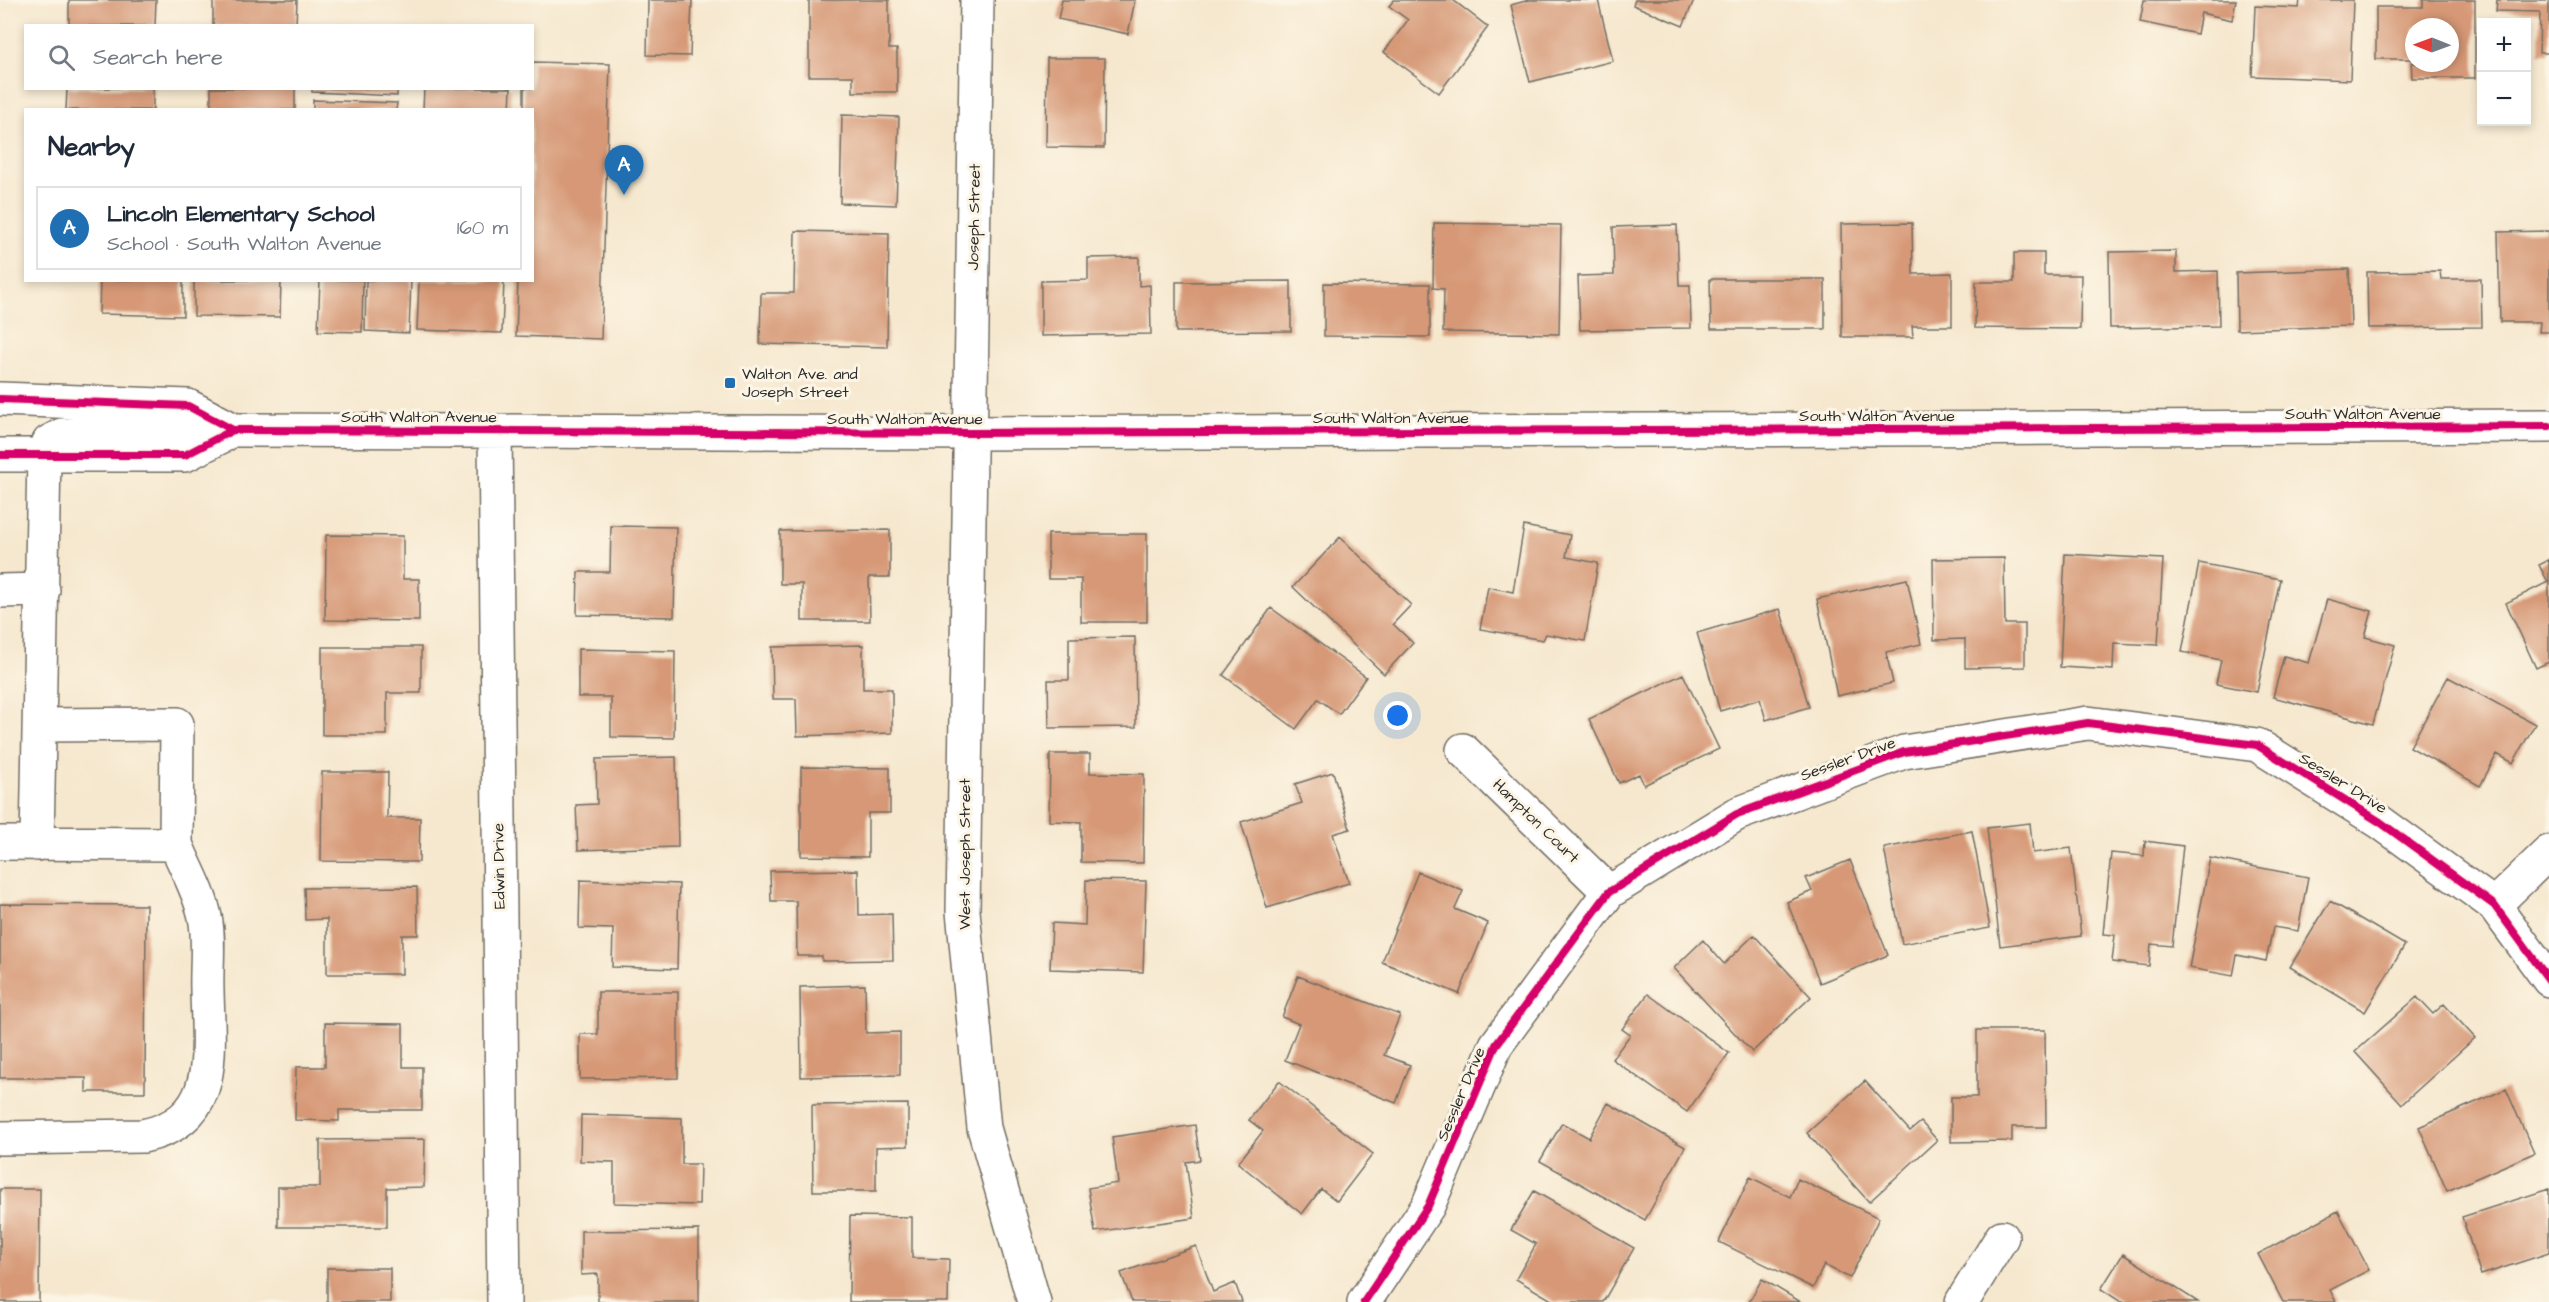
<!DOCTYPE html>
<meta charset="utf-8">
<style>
body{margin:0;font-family:"Architects Daughter",sans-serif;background:#f2f2f3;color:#1f2937}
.controls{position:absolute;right:18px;top:18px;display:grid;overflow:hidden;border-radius:0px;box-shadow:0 3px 9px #0003}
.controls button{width:54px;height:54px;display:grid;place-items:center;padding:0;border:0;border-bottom:2px solid #e0e1e3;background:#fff;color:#1f2937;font:30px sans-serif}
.compass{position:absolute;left:2405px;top:18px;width:54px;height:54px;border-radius:50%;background:#fff;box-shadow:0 3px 9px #0003;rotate:271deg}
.you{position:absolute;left:1398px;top:716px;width:21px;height:21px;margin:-15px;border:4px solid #fff;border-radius:50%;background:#1a73e8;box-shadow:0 0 0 9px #1a73e833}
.badge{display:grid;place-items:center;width:39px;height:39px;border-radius:50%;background:#1f6fb2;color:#fff;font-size:20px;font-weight:700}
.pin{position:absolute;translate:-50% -50px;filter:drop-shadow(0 2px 3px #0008)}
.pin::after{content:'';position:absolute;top:32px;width:21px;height:18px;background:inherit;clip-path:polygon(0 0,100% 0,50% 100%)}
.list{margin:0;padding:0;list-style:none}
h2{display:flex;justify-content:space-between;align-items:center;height:78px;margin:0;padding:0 24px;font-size:26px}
h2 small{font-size:20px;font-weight:400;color:#747a83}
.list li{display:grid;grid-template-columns:39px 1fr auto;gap:18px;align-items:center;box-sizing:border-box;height:84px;margin:0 12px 12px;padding:0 12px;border:2px solid #e0e1e3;border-radius:0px}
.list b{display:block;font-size:22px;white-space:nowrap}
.list p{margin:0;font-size:20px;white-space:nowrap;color:#747a83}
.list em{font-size:20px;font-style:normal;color:#747a83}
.icon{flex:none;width:33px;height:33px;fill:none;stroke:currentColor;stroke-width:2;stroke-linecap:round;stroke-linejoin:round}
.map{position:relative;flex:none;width:2549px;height:1302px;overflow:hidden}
.search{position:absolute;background:#fff;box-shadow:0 3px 9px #0003;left:24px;top:24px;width:510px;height:66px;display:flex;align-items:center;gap:15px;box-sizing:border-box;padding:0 21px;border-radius:0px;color:#747a83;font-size:22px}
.panel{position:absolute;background:#fff;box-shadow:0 3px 9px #0003;left:24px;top:108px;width:510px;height:174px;border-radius:0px}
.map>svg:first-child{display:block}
.building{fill:#d69876;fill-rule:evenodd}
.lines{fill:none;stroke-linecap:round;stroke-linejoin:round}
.minor-casing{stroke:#726d64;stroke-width:36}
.minor{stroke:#fff;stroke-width:33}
.cycleway-casing{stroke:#fcf5e5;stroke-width:11}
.cycleway{stroke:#d6006c;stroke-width:8}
.poi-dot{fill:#1f6fb2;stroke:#fcf5e5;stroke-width:2}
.labels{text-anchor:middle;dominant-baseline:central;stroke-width:6;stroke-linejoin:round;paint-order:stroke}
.street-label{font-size:16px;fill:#2b2b2b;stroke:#fcf5e5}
.poi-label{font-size:16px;fill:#2b2b2b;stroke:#fcf5e5;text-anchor:start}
</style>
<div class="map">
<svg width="2549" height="1302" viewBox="0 0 2549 1302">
<rect width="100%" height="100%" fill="#fcf5e5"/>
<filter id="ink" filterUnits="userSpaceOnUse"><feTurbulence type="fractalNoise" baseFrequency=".0167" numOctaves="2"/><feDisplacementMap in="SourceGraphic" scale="12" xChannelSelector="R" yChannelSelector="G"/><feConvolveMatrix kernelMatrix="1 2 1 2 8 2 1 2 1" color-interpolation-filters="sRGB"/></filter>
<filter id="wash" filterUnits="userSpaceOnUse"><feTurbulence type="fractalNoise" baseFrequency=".008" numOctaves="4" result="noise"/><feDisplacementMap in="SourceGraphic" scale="24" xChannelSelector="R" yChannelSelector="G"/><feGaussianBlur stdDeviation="1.35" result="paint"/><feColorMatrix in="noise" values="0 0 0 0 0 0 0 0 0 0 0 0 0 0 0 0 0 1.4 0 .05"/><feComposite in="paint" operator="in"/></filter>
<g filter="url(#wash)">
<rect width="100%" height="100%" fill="#f6e8cf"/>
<g id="blocks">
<path class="building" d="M 69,0 L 156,0 L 155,26 L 69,26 Z
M 213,0 L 297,0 L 296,26 L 213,26 Z
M 648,0 L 692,0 L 690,56 L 647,55 Z
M 809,0 L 889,0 L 889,49 L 897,49 L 897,92 L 853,92 L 853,76 L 809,76 Z
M 1062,0 L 1135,0 L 1128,34 L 1058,19 Z
M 1394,0 L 1453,0 L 1488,27 L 1439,93 L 1384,52 L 1408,20 L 1389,6 Z
M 1529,0 L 1598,0 L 1613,61 L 1530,82 L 1511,5 Z
M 1635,0 L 1694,0 L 1683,26 L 1633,5 Z
M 2144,0 L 2236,0 L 2232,20 L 2201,13 L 2197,34 L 2140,22 Z
M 2300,0 L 2353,0 L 2350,80 L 2252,76 L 2255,6 L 2299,8 Z
M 2423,0 L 2475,0 L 2475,78 L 2412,78 L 2411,59 L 2376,59 L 2376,7 L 2423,7 ZM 2414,27 L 2450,27 L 2450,63 L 2414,63 Z
M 2497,0 L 2549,0 L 2549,53 L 2539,53 L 2540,12 L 2496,11 Z
M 1047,58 L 1105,58 L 1104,148 L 1046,147 Z
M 532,62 L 610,64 L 601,339 L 516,336 L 518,280 L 532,280 L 532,110 L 524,110 L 524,88 L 532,88 Z
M 67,88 L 153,88 L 153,110 L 66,110 Z
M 211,88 L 295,88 L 295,110 L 211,110 Z
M 312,88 L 397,88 L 397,96 L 312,92 Z
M 424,88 L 511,88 L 510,110 L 423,110 Z
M 313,100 L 397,103 L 396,110 L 313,110 Z
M 842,115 L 899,117 L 896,205 L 840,203 Z
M 1434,223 L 1561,225 L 1559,334 L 1443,332 L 1444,289 L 1433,288 Z
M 1912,223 L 1913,274 L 1952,273 L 1952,326 L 1912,326 L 1913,337 L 1842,337 L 1841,224 Z
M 1677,225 L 1679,285 L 1690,285 L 1691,328 L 1580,330 L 1578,276 L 1614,275 L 1613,227 Z
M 795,231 L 889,233 L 887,347 L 760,344 L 761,293 L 794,293 Z
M 2549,231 L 2549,332 L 2539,332 L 2540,322 L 2500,322 L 2498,232 Z
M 2176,251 L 2176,272 L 2218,271 L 2219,326 L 2110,328 L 2109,252 Z
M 2014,253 L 2044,253 L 2044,275 L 2081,275 L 2080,329 L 1975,328 L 1976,282 L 2014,282 Z
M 1139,257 L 1139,286 L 1150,285 L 1151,334 L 1041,336 L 1041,281 L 1088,280 L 1088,258 Z
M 2349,269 L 2351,326 L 2237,330 L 2236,273 Z
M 2440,271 L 2441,279 L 2481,279 L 2482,327 L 2368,328 L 2367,272 Z
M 1710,279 L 1825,279 L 1825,329 L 1711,329 Z
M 100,280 L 183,280 L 183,316 L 99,314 Z
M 194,280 L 281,280 L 280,317 L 194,316 Z
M 320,280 L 363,280 L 362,332 L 318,331 Z
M 366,280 L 411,280 L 409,333 L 365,331 Z
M 419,280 L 504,280 L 502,333 L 417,330 Z
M 1291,281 L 1291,331 L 1176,332 L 1176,282 Z
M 1324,283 L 1430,284 L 1430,337 L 1324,336 Z
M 611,526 L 676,527 L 674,617 L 577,615 L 578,572 L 610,572 Z
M 1524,526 L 1570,535 L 1566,557 L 1598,563 L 1585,641 L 1546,634 L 1543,640 L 1480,629 L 1488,587 L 1513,592 Z
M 890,530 L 890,577 L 869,577 L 870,621 L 802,621 L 802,584 L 780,584 L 780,531 Z
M 1048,534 L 1147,534 L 1147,622 L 1081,622 L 1081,579 L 1048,579 Z
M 326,535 L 403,536 L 403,579 L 419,579 L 419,621 L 325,620 Z
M 1340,537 L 1411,605 L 1393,624 L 1413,643 L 1384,674 L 1293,587 Z
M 2065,554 L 2163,559 L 2158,645 L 2114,643 L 2113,670 L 2060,667 Z
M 2004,558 L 2005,624 L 2025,624 L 2025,667 L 1965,668 L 1965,639 L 1934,640 L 1933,559 Z
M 2549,560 L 2549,662 L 2536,668 L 2506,603 L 2548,582 L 2539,565 Z
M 2199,563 L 2280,579 L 2257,692 L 2216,684 L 2221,660 L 2182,652 Z
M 1907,579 L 1921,644 L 1886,652 L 1893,683 L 1837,696 L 1817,599 Z
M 2327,599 L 2372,611 L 2365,637 L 2395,645 L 2373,724 L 2273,697 L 2284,656 L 2309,663 Z
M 1271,608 L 1366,677 L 1339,714 L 1318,699 L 1296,729 L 1223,675 Z
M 1780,609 L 1809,707 L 1766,720 L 1760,699 L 1720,711 L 1697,633 Z
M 1135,637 L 1136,727 L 1049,728 L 1048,680 L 1069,680 L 1069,638 Z
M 863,645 L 863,689 L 892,689 L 892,733 L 797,736 L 796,699 L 773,699 L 772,647 Z
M 322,647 L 421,647 L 421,693 L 387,693 L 387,735 L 322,735 Z
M 578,649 L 675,651 L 674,738 L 611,737 L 611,697 L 578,697 Z
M 1683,674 L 1719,749 L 1644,785 L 1639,774 L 1619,783 L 1589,719 Z
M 2448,677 L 2535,724 L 2513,763 L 2497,754 L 2480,786 L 2410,747 Z
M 1050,754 L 1090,754 L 1090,773 L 1144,774 L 1143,863 L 1081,862 L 1081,822 L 1049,821 Z
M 676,757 L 678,847 L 578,850 L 576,805 L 597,804 L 596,759 Z
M 801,767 L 890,768 L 890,813 L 868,813 L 868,857 L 801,856 Z
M 322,772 L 388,772 L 387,818 L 420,818 L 419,862 L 321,861 Z
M 1333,772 L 1350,829 L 1333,834 L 1349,883 L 1267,908 L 1241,822 L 1302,803 L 1295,784 Z
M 2030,823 L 2033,853 L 2071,848 L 2081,936 L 2000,946 L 1987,828 Z
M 1972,831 L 1990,928 L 1902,944 L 1884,848 Z
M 2145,841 L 2183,846 L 2172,946 L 2151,944 L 2149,966 L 2112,962 L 2115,935 L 2103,934 L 2111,853 L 2144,856 Z
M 2210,858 L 2308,877 L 2298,931 L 2273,927 L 2266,961 L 2237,955 L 2233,976 L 2189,968 Z
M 1850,860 L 1888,955 L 1820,983 L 1787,902 L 1812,891 L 1806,878 Z
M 858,870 L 859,915 L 892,914 L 893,960 L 822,961 L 822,956 L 797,956 L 796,901 L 771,901 L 770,871 Z
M 1418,872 L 1463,891 L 1455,909 L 1488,923 L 1459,994 L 1382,962 Z
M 580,880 L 679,884 L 677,969 L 612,967 L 613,929 L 579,928 Z
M 1086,880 L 1146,881 L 1143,972 L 1050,969 L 1052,923 L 1085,925 Z
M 417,887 L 418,935 L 402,935 L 402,974 L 327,974 L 327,919 L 305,920 L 304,888 Z
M 2330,901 L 2405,945 L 2365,1012 L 2290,967 Z
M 0,904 L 146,905 L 145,1092 L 86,1092 L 86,1078 L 0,1078 Z
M 1754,935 L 1811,997 L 1752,1052 L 1674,968 L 1703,940 L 1724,964 Z
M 1298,976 L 1400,1015 L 1384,1055 L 1410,1065 L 1396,1103 L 1285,1060 L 1299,1024 L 1282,1017 Z
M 865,985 L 866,1033 L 900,1032 L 900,1075 L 801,1077 L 800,987 Z
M 598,992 L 678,992 L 678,1078 L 580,1079 L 580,1034 L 598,1034 Z
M 1648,994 L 1729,1053 L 1687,1112 L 1612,1059 L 1630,1035 L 1622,1029 Z
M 2417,997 L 2433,1014 L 2444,1004 L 2475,1038 L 2402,1104 L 2355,1052 Z
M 325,1023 L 403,1024 L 403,1067 L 422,1067 L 422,1110 L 339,1110 L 339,1121 L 295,1120 L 296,1067 L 325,1067 Z
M 1977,1030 L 2045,1030 L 2046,1127 L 2012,1127 L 2012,1141 L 1951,1142 L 1951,1097 L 1977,1097 Z
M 1279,1081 L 1373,1154 L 1337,1201 L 1321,1189 L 1302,1214 L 1238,1163 L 1263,1131 L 1249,1120 Z
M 1865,1081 L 1910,1131 L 1921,1122 L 1937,1140 L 1869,1202 L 1807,1133 Z
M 2506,1089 L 2534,1153 L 2447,1191 L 2419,1127 Z
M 1608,1103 L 1685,1147 L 1645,1220 L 1540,1161 L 1562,1123 L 1589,1138 Z
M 908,1104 L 908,1146 L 876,1147 L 876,1191 L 813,1191 L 812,1105 Z
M 581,1115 L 682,1118 L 682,1164 L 700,1164 L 699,1205 L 614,1203 L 614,1162 L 580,1161 Z
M 1195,1125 L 1200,1160 L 1186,1162 L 1194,1218 L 1095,1232 L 1088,1188 L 1118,1183 L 1112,1137 Z
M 425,1139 L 424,1187 L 387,1188 L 387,1227 L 278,1227 L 278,1187 L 320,1187 L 320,1140 Z
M 1750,1177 L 1790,1197 L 1798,1179 L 1879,1218 L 1850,1278 L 1824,1265 L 1813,1288 L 1719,1242 Z
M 0,1189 L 40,1189 L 39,1302 L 0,1302 Z
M 2549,1189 L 2549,1253 L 2481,1275 L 2462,1217 Z
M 1534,1191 L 1634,1248 L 1603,1302 L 1555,1302 L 1516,1279 L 1536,1244 L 1511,1230 Z
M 2338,1211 L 2369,1270 L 2330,1290 L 2336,1302 L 2283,1302 L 2258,1254 Z
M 850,1216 L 912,1217 L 912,1258 L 949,1259 L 948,1302 L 849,1302 Z
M 699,1230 L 699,1302 L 598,1302 L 598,1274 L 581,1275 L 581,1231 Z
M 1196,1246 L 1213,1292 L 1235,1283 L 1242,1302 L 1132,1302 L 1121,1273 Z
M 2123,1254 L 2198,1302 L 2121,1302 L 2101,1289 Z
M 327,1268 L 390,1268 L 390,1302 L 327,1302 Z
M 1762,1279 L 1801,1302 L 1749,1302 Z"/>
</g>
</g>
<g filter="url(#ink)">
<use href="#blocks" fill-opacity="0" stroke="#726d64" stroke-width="1.5"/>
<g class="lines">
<defs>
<path id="minor" d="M 977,0 L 963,911 L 984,1128 L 1034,1302
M 0,399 L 188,406 L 232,429
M 495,431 L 504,1302
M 0,455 L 185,455 L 224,435
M 0,591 L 43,590
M 1463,750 L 1609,892
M 0,843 L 176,844 L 177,724 L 41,725
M 37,844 L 44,455 L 49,442 L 62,435 L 233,430 L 970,433 L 2549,426
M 2494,905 L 2549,852
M 0,1138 L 143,1136 C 221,1120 208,1052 207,990 C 206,967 210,939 205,917 C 200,892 185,867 176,844
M 1364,1302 L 1428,1206 L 1496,1045 L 1609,892 L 1737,814 L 1904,752 L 2088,723 L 2257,745 L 2380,822 L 2494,905 L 2549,980
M 1962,1302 L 2002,1237"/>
</defs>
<use href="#minor" class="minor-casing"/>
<use href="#minor" class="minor"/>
<defs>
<path id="cycleway" d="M 0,399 L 188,406 L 233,430
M 0,455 L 185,455 L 233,430 L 970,433 L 2549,426
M 1364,1302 L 1428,1206 L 1496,1045 L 1609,892 L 1737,814 L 1904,752 L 2088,723 L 2257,745 L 2380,822 L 2494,905 L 2549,980"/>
</defs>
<use href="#cycleway" class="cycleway-casing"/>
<use href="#cycleway" class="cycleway"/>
</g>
</g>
<rect class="poi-dot" x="724" y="377" width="12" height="12" rx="3"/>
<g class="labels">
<g class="street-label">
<text transform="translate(974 217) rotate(-89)">Joseph Street</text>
<text x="2363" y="414">South Walton Avenue</text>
<text x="1877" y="416">South Walton Avenue</text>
<text x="419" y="417">South Walton Avenue</text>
<text x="1391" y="418">South Walton Avenue</text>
<text x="905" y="419">South Walton Avenue</text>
<text transform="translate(1848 759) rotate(-20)">Sessler Drive</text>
<text transform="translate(2343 783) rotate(32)">Sessler Drive</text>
<text transform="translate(1536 821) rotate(44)">Hampton Court</text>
<text transform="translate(965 854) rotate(-90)">West Joseph Street</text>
<text transform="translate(499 866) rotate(-91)">Edwin Drive</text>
<text transform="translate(1461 1094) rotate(-67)">Sessler Drive</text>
</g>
<g class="poi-label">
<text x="742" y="374">Walton Ave. and<tspan x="742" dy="18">Joseph Street</tspan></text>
</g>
</g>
</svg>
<div class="controls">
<button>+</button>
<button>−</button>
</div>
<svg class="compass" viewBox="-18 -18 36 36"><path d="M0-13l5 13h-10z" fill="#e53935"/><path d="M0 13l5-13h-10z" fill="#747a83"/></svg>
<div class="you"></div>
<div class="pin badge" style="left:624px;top:195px">A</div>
<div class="search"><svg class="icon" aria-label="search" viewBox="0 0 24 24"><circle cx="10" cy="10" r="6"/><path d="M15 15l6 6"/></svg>Search here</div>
<section class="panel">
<h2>Nearby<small></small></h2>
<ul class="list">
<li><span class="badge">A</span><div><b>Lincoln Elementary School</b><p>School · South Walton Avenue</p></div><em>160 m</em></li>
</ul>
</section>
</div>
